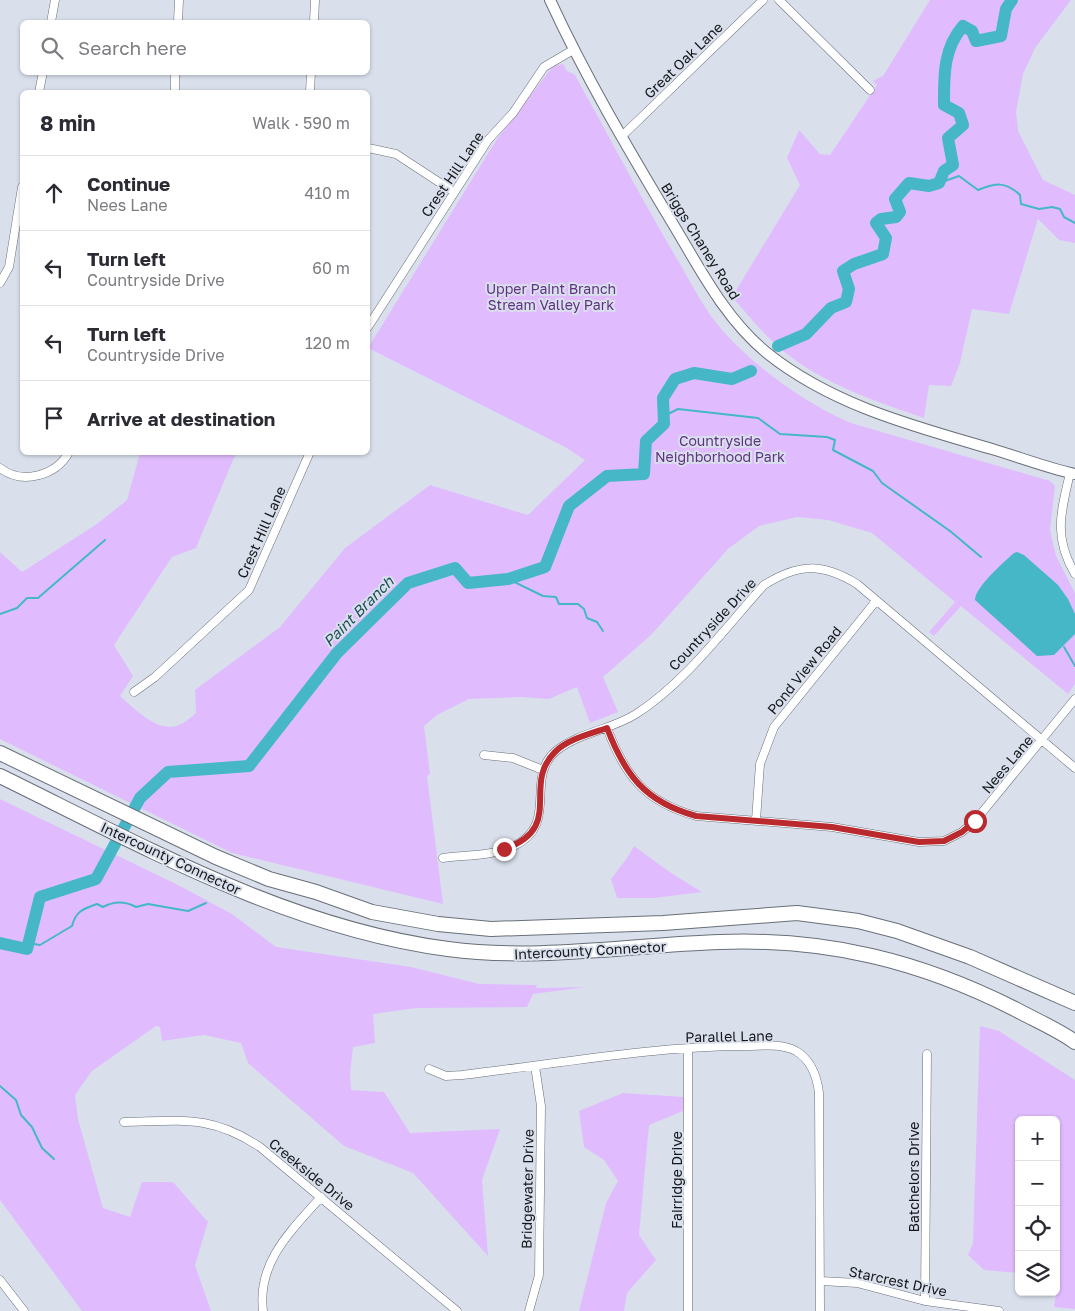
<!DOCTYPE html>
<meta charset="utf-8">
<style>
body{margin:0;font-family:"Golos Text",sans-serif;background:#f2f2f3;color:#2b2b33}
.controls{position:absolute;right:15px;bottom:15px;display:grid;overflow:hidden;border-radius:8px;box-shadow:0 1px 4px #0004}
.controls button{width:45px;height:45px;display:grid;place-items:center;padding:0;border:0;border-bottom:1px solid #e1e1e2;background:#fff;color:#2b2b33;font:25px sans-serif}
.stop{position:absolute;width:15px;height:15px;margin:-11px;border:4px solid #b9292d;border-radius:50%;background:#fff}
.stop.end{background:#b9292d;border-color:#fff;box-shadow:0 1px 5px #0008}
.list{margin:0;padding:0;list-style:none}
h2{display:flex;justify-content:space-between;align-items:center;height:65px;margin:0;padding:0 20px;font-size:21px}
h2 small{font-size:16px;font-weight:400;color:#7c7c81}
.list li{display:grid;grid-template-columns:32px 1fr auto;gap:15px;align-items:center;box-sizing:border-box;height:75px;padding:0 20px;border-top:1px solid #e1e1e2}
.list b{display:block;font-size:19px;white-space:nowrap}
.list p{margin:0;font-size:16px;white-space:nowrap;color:#7c7c81}
.list em{font-size:16px;font-style:normal;color:#7c7c81}
.icon{flex:none;width:28px;height:28px;fill:none;stroke:currentColor;stroke-width:2;stroke-linecap:round;stroke-linejoin:round}
.map{position:relative;flex:none;width:1075px;height:1311px;overflow:hidden}
.search{position:absolute;background:#fff;box-shadow:0 1px 4px #0004;left:20px;top:20px;width:350px;height:55px;display:flex;align-items:center;gap:12px;box-sizing:border-box;padding:0 18px;border-radius:8px;color:#7c7c81;font-size:19px}
.panel{position:absolute;background:#fff;box-shadow:0 1px 4px #0004;left:20px;top:90px;width:350px;height:365px;border-radius:8px}
.map>svg:first-child{display:block}
.green{fill:#e0bcfe}
.water{fill:#45b7c7}
.lines{fill:none;stroke-linecap:round;stroke-linejoin:round}
.stream{stroke:#45b7c7;stroke-width:2}
.river{stroke:#45b7c7;stroke-width:12}
.street-casing{stroke:#696f79;stroke-width:9}
.secondary-casing{stroke:#696f79;stroke-width:12}
.highway-casing{stroke:#696f79;stroke-width:16}
.street{stroke:#fff;stroke-width:8}
.secondary{stroke:#fff;stroke-width:10}
.highway{stroke:#fff;stroke-width:14}
.route{stroke:#b9292d;stroke-width:6}
.labels{text-anchor:middle;dominant-baseline:central;stroke-width:4;stroke-linejoin:round;paint-order:stroke}
.street-label{font-size:14px;fill:#14171b;stroke:#d9e0ec}
.park-label{font-size:14px;fill:#613281;stroke:#d9e0ec}
.water-label{font-size:15px;font-style:italic;fill:#1f5057;stroke:#d9e0ec}
</style>
<div class="map">
<svg width="1075" height="1311" viewBox="0 0 1075 1311">
<rect width="100%" height="100%" fill="#d9e0ec"/>
<path class="green" d="M 930,0 L 1071,0 L 1035,48 L 1023,74 L 1016,112 L 1018,131 L 1043,180 L 1075,195 L 1075,243 L 1059,240 L 1038,219 L 1009,314 L 972,309 L 960,363 L 951,386 L 929,385 L 924,418 C 871,400 812,380 771,340 C 757,327 745,311 732,297 L 800,185 L 787,158 L 799,130 L 820,154 L 830,155 L 877,85 L 873,81 L 883,76 Z
M 563,64 L 567,71 L 575,75 C 610,138 643,202 680,264 C 693,286 705,311 723,331 C 755,367 806,404 851,423 L 1050,481 L 1055,486 L 1050,530 L 1056,556 L 1075,593 L 1075,684 L 1068,694 L 961,606 L 934,636 L 929,632 L 955,602 L 872,533 L 828,520 L 797,517 L 759,526 L 728,549 L 651,635 L 603,677 L 618,712 L 590,723 L 577,687 L 549,699 L 521,697 L 469,699 L 437,715 L 424,726 L 430,774 L 427,776 L 443,904 L 232,853 L 0,739 L 0,552 L 22,572 L 97,524 L 127,500 L 140,453 L 236,453 L 196,548 L 172,557 L 114,645 L 133,676 L 120,696 C 134,708 158,734 179,725 C 185,723 191,717 196,713 L 195,690 L 280,627 L 345,548 L 430,485 L 528,515 L 585,460 L 565,447 L 368,348 L 497,139 L 553,66 Z
M 0,799 L 176,884 L 232,914 L 276,947 L 411,967 L 479,984 L 537,985 L 536,988 L 543,988 L 586,987 L 533,994 L 527,1007 L 416,1008 L 373,1014 L 375,1043 L 353,1047 L 350,1075 L 351,1090 L 384,1092 L 410,1133 L 500,1129 L 482,1180 L 488,1256 L 413,1173 L 344,1146 L 248,1063 L 241,1043 L 204,1035 L 162,1041 L 160,1027 L 156,1026 L 92,1071 L 75,1095 L 78,1119 L 103,1208 L 130,1217 L 142,1182 L 173,1182 L 208,1222 L 195,1265 L 211,1311 L 82,1311 L 0,1200 Z
M 634,846 L 671,873 L 702,892 L 654,898 L 617,898 L 611,879 L 627,858 Z
M 980,1026 L 999,1031 L 1075,1080 L 1075,1309 L 1054,1307 L 1057,1286 L 1056,1120 L 1019,1120 L 1019,1273 L 984,1270 L 968,1255 L 973,1243 Z
M 623,1093 L 684,1097 L 683,1111 L 649,1125 L 639,1235 L 656,1260 L 627,1293 L 624,1311 L 579,1311 L 606,1203 L 618,1181 L 604,1160 L 584,1147 L 579,1111 Z"/>
<path class="water" d="M 1017,552 L 1024,555 L 1058,585 L 1068,599 L 1075,614 L 1075,634 L 1054,655 L 1037,656 L 975,600 C 975,587 1004,562 1014,553 Z"/>
<g class="lines">
<path class="stream" d="M 939,183 L 959,176 L 978,190 C 996,183 1005,181 1020,195 L 1021,204 L 1039,209 L 1052,207 L 1060,209 L 1064,217 L 1075,223
M 664,416 L 678,409 L 758,418 L 780,434 L 827,437 L 835,440 L 833,450 L 873,471 L 882,483 L 950,531 L 981,557
M 508,579 L 543,596 L 556,597 L 559,604 L 578,604 L 584,609 L 587,618 L 597,622 L 603,631
M 0,614 L 17,608 L 27,598 L 38,598 L 105,540
M 1064,647 L 1075,666
M 28,943 L 40,945 L 72,926 C 76,911 83,909 97,904 L 103,907 C 114,901 125,901 136,907 L 148,904 L 188,911 L 206,903
M 0,1086 L 16,1100 L 21,1115 L 32,1127 L 42,1148 L 54,1159"/>
<path class="river" d="M 778,346 L 806,334 L 831,308 L 846,302 L 849,289 L 843,271 L 854,264 L 883,254 L 886,238 L 876,223 L 881,219 L 896,217 L 900,212 L 895,199 L 909,183 L 929,186 L 939,183 L 944,171 L 953,165 L 948,138 L 963,125 L 959,113 L 944,105 C 944,76 943,49 963,26 L 972,31 L 976,41 L 1001,36 L 1006,9 L 1012,0
M 0,943 L 27,949 L 40,897 L 96,879 L 140,798 L 168,772 L 249,766 L 337,653 L 408,583 L 455,568 L 468,583 L 508,579 L 545,567 L 569,506 L 607,476 L 644,474 L 646,441 L 664,424 L 663,398 L 675,379 L 694,373 L 732,379 L 751,371"/>
<defs>
<path id="street" d="M 779,0 L 870,90
M 51,22 L 55,0
M 178,22 L 179,0
M 314,22 L 315,0
M 39,92 L 43,72
M 175,92 L 175,72
M 310,92 L 311,72
M 621,137 L 763,0
M 368,148 L 396,154 L 454,192
M 0,283 L 9,267 L 22,187
M 368,327 L 488,140 L 513,113 L 544,67 L 573,50
M 0,468 C 22,485 56,476 69,452
M 1070,473 C 1061,512 1053,537 1075,574
M 134,692 L 155,677 L 249,590 L 310,452
M 607,728 C 625,776 645,802 696,816 L 832,827 L 919,842 L 944,841 L 962,832 L 975,821 L 1075,699
M 484,755 L 513,758 L 543,770
M 756,820 L 760,764 L 774,727 L 876,601
M 443,858 C 465,855 494,856 514,846 C 560,824 524,778 556,751 C 579,732 611,730 636,714 C 685,683 725,628 764,585 C 799,563 822,563 857,584 L 1075,768
M 688,1049 L 688,1311
M 429,1069 L 446,1076 L 462,1075 C 556,1064 652,1046 747,1046 C 762,1046 781,1043 796,1051 C 811,1060 817,1076 819,1093 L 820,1311
M 124,1122 C 181,1121 210,1114 260,1147 L 457,1311
M 0,1280 L 24,1311
M 821,1281 L 857,1283 L 925,1301 L 999,1311
M 925,1301 L 927,1054
M 263,1311 C 257,1262 291,1231 321,1197
M 529,1311 L 539,1275 L 541,1106 L 535,1066"/>
<path id="secondary" d="M 550,0 C 585,76 627,147 670,219 C 698,265 724,318 767,353 C 832,405 913,426 992,449 C 1019,457 1047,468 1075,474"/>
<path id="highway" d="M 0,753 L 216,857 L 269,879 L 316,892 L 372,912 L 438,924 L 491,929 L 663,923 L 797,913 L 858,921 L 897,931 L 970,957 L 1075,1003
M 0,776 C 143,846 288,928 448,949 C 539,961 629,945 720,942 C 827,938 920,961 1015,1009 C 1035,1020 1057,1029 1075,1042"/>
</defs>
<use href="#street" class="street-casing"/>
<use href="#secondary" class="secondary-casing"/>
<use href="#highway" class="highway-casing"/>
<use href="#street" class="street"/>
<use href="#secondary" class="secondary"/>
<use href="#highway" class="highway"/>
</g>
<g class="lines">
<path class="route" d="M 504,849 C 566,828 521,785 555,752 C 568,739 590,734 607,728 C 625,775 645,802 696,816 L 832,827 L 919,842 L 944,841 L 962,832 L 975,821"/>
</g>
<g class="labels">
<g class="street-label">
<text transform="translate(683 60) rotate(-44)">Great Oak Lane</text>
<text transform="translate(452 174) rotate(-56)">Crest Hill Lane</text>
<text transform="translate(701 241) rotate(58)">Briggs Chaney Road</text>
<text transform="translate(261 532) rotate(-66)">Crest Hill Lane</text>
<text transform="translate(712 624) rotate(-47)">Countryside Drive</text>
<text transform="translate(804 670) rotate(-51)">Pond View Road</text>
<text transform="translate(1007 764) rotate(-50)">Nees Lane</text>
<text transform="translate(171 858) rotate(25)">Intercounty Connector</text>
<text transform="translate(590 950) rotate(-3)">Intercounty Connector</text>
<text transform="translate(729 1036) rotate(-1)">Parallel Lane</text>
<text transform="translate(312 1174) rotate(39)">Creekside Drive</text>
<text transform="translate(913 1177) rotate(-90)">Batchelors Drive</text>
<text transform="translate(676 1180) rotate(-90)">Fairridge Drive</text>
<text transform="translate(527 1189) rotate(-89)">Bridgewater Drive</text>
<text transform="translate(898 1281) rotate(12)">Starcrest Drive</text>
</g>
<g class="park-label">
<text x="551" y="288">Upper Paint Branch<tspan x="551" dy="16">Stream Valley Park</tspan></text>
<text x="720" y="440">Countryside<tspan x="720" dy="16">Neighborhood Park</tspan></text>
</g>
<g class="water-label">
<text transform="translate(358 611) rotate(-45)">Paint Branch</text>
</g>
</g>
</svg>
<div class="controls">
<button>+</button>
<button>−</button>
<button><svg class="icon" aria-label="locate" viewBox="0 0 24 24"><circle cx="12" cy="12" r="6"/><path d="M12 2v4M12 18v4M2 12h4M18 12h4"/></svg></button>
<button><svg class="icon" aria-label="layers" viewBox="0 0 24 24"><path d="M12 4l9 5-9 5-9-5zM3 14l9 5 9-5"/></svg></button>
</div>
<div class="stop" style="left:975px;top:821px"></div>
<div class="stop end" style="left:504px;top:849px"></div>
<div class="search"><svg class="icon" aria-label="search" viewBox="0 0 24 24"><circle cx="10" cy="10" r="6"/><path d="M15 15l6 6"/></svg>Search here</div>
<section class="panel">
<h2>8 min<small>Walk · 590 m</small></h2>
<ul class="list">
<li><svg class="icon" aria-label="ahead" viewBox="0 0 24 24"><path d="M12 20V5M6 11l6-6 6 6"/></svg><div><b>Continue</b><p>Nees Lane</p></div><em>410 m</em></li>
<li><svg class="icon" aria-label="left" viewBox="0 0 24 24"><path d="M17 20v-9H6M10 6l-5 5 5 5"/></svg><div><b>Turn left</b><p>Countryside Drive</p></div><em>60 m</em></li>
<li><svg class="icon" aria-label="left" viewBox="0 0 24 24"><path d="M17 20v-9H6M10 6l-5 5 5 5"/></svg><div><b>Turn left</b><p>Countryside Drive</p></div><em>120 m</em></li>
<li><svg class="icon" aria-label="arrive" viewBox="0 0 24 24"><path d="M6 21V4h12l-3 4 3 4H6"/></svg><div><b>Arrive at destination</b></div></li>
</ul>
</section>
</div>
